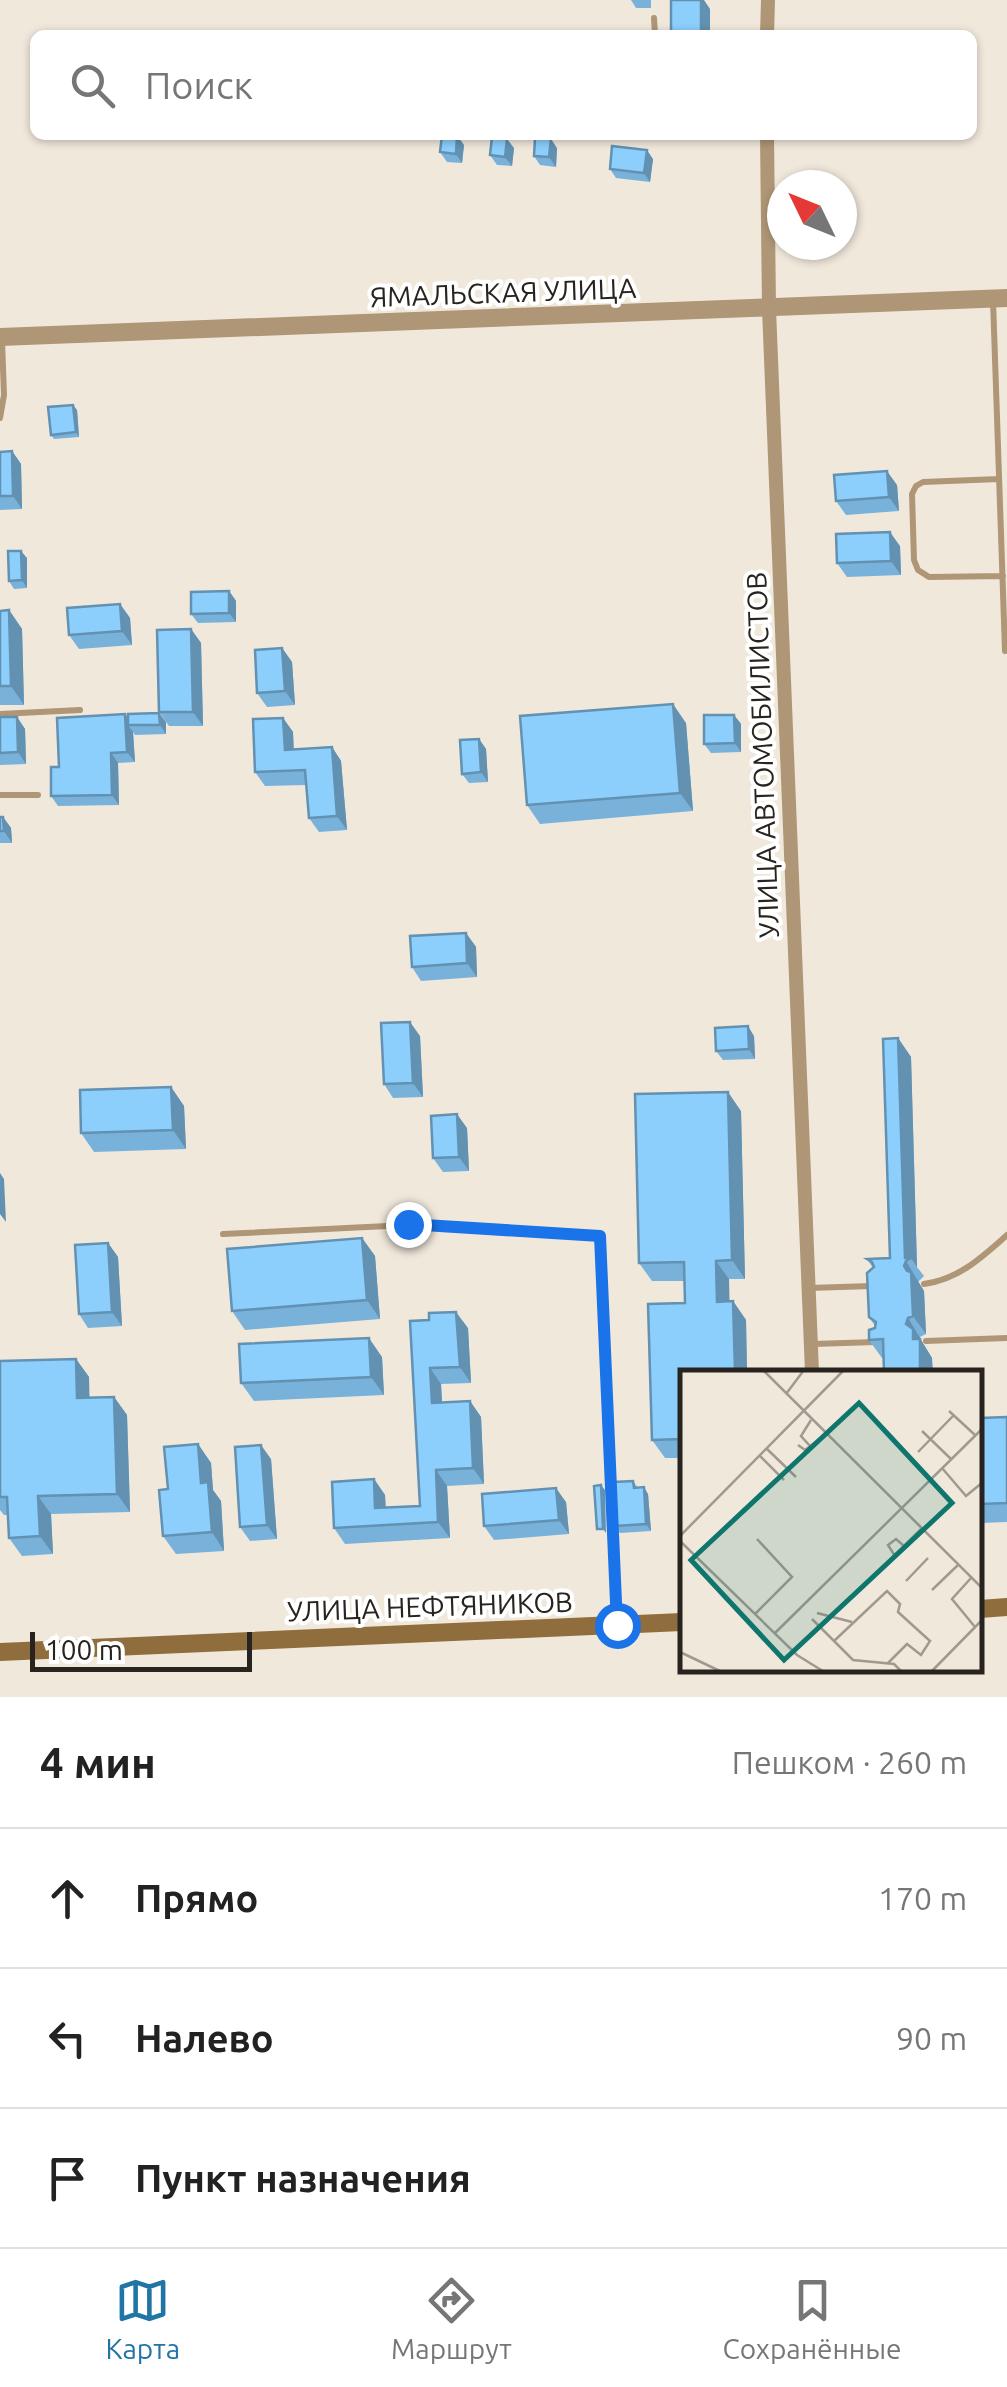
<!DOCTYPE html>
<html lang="ru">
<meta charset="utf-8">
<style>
body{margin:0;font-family:Ubuntu,sans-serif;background:#f6f6f6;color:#222}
.compass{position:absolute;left:767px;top:170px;width:90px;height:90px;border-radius:50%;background:#fff;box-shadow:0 2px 8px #0004;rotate:313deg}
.scale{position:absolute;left:30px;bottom:25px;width:222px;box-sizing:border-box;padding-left:10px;border:5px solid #27231f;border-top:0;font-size:28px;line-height:35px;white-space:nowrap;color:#27231f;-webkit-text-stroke:8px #fff;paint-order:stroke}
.stop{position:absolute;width:30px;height:30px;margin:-22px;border:8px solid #1a73e8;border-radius:50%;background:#fff}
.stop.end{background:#1a73e8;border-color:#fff;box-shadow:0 2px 10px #0008}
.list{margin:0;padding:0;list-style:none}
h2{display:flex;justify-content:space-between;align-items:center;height:130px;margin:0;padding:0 40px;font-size:42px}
h2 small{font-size:32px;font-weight:400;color:#767676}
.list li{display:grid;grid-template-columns:65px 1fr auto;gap:30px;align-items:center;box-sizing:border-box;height:140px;padding:0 40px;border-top:2px solid #e0e0e0}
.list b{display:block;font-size:38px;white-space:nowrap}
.list em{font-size:32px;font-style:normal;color:#767676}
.icon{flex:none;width:55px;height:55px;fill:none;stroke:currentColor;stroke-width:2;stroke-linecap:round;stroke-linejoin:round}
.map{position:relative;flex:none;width:1007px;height:1697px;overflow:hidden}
.search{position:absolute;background:#fff;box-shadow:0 2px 8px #0004;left:30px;right:30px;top:30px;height:110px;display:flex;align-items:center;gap:25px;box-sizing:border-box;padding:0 35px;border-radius:15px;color:#767676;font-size:38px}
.sheet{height:550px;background:#fff}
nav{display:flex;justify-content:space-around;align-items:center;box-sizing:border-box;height:140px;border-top:2px solid #e0e0e0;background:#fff;font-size:28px;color:#767676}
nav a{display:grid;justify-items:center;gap:5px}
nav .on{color:#2075a5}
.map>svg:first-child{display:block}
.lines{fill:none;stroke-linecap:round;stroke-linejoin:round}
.service{stroke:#ae9676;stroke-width:6}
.minor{stroke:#ae9676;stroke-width:14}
.tertiary{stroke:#ae9676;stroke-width:18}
.secondary{stroke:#906d3c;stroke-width:18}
.wall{fill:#78b2da}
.shaded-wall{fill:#6291b1}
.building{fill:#8ccffd;stroke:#6291b1;stroke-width:2.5}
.route{stroke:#1a73e8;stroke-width:12}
.labels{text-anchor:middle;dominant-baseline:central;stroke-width:8;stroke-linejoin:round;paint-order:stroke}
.street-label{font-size:28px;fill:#27231f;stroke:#fff}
.inset-road{fill:none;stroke:#a09990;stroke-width:2.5}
.view{fill:#0f766e;fill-opacity:0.15;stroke:#0f766e;stroke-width:5}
.inset-edge{fill:none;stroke:#27231f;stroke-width:5}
</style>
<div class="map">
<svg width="1007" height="1697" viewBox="0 0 1007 1697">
<rect width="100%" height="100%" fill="#f1e8dc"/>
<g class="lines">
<path class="service" d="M 654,18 L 655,35
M 993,300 L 1005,651
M 0,418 L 4,395 L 2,340
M 999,479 L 923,482 L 916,486 L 912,494 L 914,560 L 918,570 L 929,577 L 1003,576
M 0,714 L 80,710
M 0,795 L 38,795
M 223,1234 L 408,1225 L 601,1236 L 617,1624
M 924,1284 C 959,1279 981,1258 1007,1235
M 809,1288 L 872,1286
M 926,1341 L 1007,1338
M 813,1344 L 876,1342"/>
<path class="minor" d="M 767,35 L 768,0
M 767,135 L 769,309 L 812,1372"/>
<path class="tertiary" d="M 0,337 L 1007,298"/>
<path class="secondary" d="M 980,1609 L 1007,1607
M 0,1652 L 682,1622"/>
</g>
<path class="wall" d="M 631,0 L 651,0 L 651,8 L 636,8 Z
M 464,145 L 462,163 L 447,162 L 440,152 Z
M 514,148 L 512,166 L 497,165 L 490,155 Z
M 557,148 L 556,167 L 540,165 L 534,156 Z
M 653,159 L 650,182 L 616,178 L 610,169 Z
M 77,410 L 79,437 L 54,439 L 51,435 Z
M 12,451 L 21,464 L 22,509 L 0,510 L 0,452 Z
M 897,485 L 899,511 L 846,515 L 836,501 Z
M 900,546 L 901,575 L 847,577 L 837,563 Z
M 27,558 L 27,588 L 14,589 L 9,581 Z
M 229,591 L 236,601 L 236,622 L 198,623 L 191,614 Z
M 120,604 L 130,618 L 132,645 L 79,649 L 69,635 Z
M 9,610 L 22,629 L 24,705 L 0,705 L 0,611 Z
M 191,629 L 201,643 L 203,726 L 169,726 L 159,712 Z
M 282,648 L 292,662 L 295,705 L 267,707 L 257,693 Z
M 734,715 L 741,724 L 741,752 L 711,753 L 704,744 Z
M 0,717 L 17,717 L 25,729 L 26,764 L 0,765 Z
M 128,718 L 166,722 L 166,734 L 135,735 L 133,732 L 135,762 L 118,763 L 119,805 L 58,806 L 51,796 L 59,767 Z
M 283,718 L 293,732 L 294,750 L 332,747 L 341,761 L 347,830 L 319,832 L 309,818 L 306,785 L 265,786 L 255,772 Z
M 686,723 L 693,811 L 540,824 L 527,805 Z
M 479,739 L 486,749 L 488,782 L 469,783 L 462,774 Z
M 0,817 L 3,817 L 11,828 L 12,843 L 0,843 Z
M 466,933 L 476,947 L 477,977 L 421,981 L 412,967 Z
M 420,1036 L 423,1097 L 393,1098 L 384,1084 Z
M 754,1036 L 755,1059 L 723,1060 L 716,1051 Z
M 898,1038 L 911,1057 L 917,1267 L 924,1276 L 918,1282 L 924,1291 L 926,1334 L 920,1337 L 920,1339 L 932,1358 L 882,1358 L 869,1340 L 875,1326 L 869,1317 L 873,1268 L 867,1259 L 890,1258 Z
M 171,1087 L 184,1106 L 186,1149 L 94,1152 L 81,1133 Z
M 741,1111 L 745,1279 L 729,1279 L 729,1301 L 733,1301 L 746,1320 L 747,1372 L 682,1372 L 682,1458 L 665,1458 L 652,1440 L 685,1303 L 685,1281 L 652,1281 L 639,1263 Z
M 467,1128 L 469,1171 L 443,1172 L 433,1158 Z
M 362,1238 L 375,1256 L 380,1319 L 245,1330 L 232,1311 Z
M 108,1243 L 118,1257 L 122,1326 L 88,1328 L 79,1314 Z
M 410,1321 L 468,1328 L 471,1383 L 441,1384 L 442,1403 L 470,1401 L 481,1417 L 484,1484 L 447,1486 L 450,1538 L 345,1544 L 334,1528 L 374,1479 L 385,1495 L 386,1508 L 420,1506 Z
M 382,1357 L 384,1395 L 254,1401 L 241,1383 Z
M 76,1359 L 89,1377 L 89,1397 L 114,1397 L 127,1415 L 130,1512 L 51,1514 L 53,1554 L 22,1556 L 9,1538 L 8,1515 L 4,1515 L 0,1510 L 0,1361 Z
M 1007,1417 L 1007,1522 L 980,1523 L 980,1418 Z
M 198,1444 L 211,1463 L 213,1490 L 221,1501 L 224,1551 L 176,1554 L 163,1536 L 168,1489 Z
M 271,1459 L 277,1539 L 250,1541 L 240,1527 Z
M 633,1481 L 638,1488 L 648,1494 L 651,1531 L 620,1533 L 615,1526 Z
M 566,1502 L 569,1534 L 494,1540 L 484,1526 Z"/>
<path class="shaded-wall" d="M 701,0 L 704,0 L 710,9 L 710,35 L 701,35 Z
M 457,135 L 464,145 L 462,163 L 456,154 Z
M 507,139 L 514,148 L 512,166 L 505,157 Z
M 551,139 L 557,148 L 556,167 L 549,157 Z
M 647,150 L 653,159 L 650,182 L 644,173 Z
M 73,405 L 77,410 L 79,437 L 76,432 Z
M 12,451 L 21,464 L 22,509 L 13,496 Z
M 887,471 L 897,485 L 899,511 L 889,497 Z
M 890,532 L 900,546 L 901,575 L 891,561 Z
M 21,551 L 27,558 L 27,588 L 22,580 Z
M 229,591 L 236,601 L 236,622 L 229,613 Z
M 120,604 L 130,618 L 132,645 L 122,631 Z
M 9,610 L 22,629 L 24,705 L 11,686 Z
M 191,629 L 201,643 L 203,726 L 193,712 Z
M 282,648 L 292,662 L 295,705 L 285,691 Z
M 673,704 L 686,723 L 693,811 L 680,793 Z
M 159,713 L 166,722 L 166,734 L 160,725 Z
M 125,714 L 133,725 L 128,725 L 133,732 L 135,762 L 127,752 Z
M 734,715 L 741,724 L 741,752 L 735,743 Z
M 17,717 L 25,729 L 26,764 L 18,752 Z
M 283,718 L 293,732 L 294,764 L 285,750 Z
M 479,739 L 486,749 L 488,782 L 481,772 Z
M 332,747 L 341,761 L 347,830 L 337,816 Z
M 111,753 L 118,763 L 119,805 L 112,795 Z
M 3,817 L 11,828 L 12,843 L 4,831 Z
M 466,933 L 476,947 L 477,977 L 467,963 Z
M 410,1022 L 420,1036 L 423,1097 L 413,1083 Z
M 748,1026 L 754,1036 L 755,1059 L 749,1049 Z
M 898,1038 L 911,1057 L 917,1267 L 911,1258 L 905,1258 Z
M 171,1087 L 184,1106 L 186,1149 L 173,1130 Z
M 728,1092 L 741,1111 L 745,1279 L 732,1260 Z
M 457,1114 L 467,1128 L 469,1171 L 459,1157 Z
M 0,1173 L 4,1179 L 6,1222 L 0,1214 Z
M 362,1238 L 375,1256 L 380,1319 L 367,1300 Z
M 108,1243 L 118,1257 L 122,1326 L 112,1312 Z
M 716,1261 L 729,1279 L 730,1320 L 717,1302 Z
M 906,1261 L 924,1291 L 926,1334 L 913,1316 L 904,1266 Z
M 733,1301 L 746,1320 L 747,1372 L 735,1372 Z
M 456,1312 L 468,1328 L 471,1383 L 460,1367 Z
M 908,1318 L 932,1358 L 933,1372 L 920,1372 L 913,1339 L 906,1324 Z
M 369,1338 L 382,1357 L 384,1395 L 371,1377 Z
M 76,1359 L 89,1377 L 90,1416 L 77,1398 Z
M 430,1368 L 441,1384 L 443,1419 L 432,1403 Z
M 114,1397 L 127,1415 L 130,1512 L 117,1494 Z
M 470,1401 L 481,1417 L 484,1484 L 473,1468 Z
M 198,1444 L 211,1463 L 213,1490 L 221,1501 L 224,1551 L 212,1532 L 201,1483 Z
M 261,1445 L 271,1459 L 277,1539 L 267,1525 Z
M 436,1470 L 447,1486 L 450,1538 L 438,1522 Z
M 374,1479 L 385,1495 L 386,1524 L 375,1508 Z
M 601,1485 L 605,1490 L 606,1533 L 603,1529 Z
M 644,1487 L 648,1494 L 651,1531 L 646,1524 Z
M 556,1488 L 566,1502 L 569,1534 L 559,1520 Z
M 38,1496 L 51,1514 L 53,1554 L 40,1536 Z"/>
<path class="building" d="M 671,0 L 701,0 L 701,35 L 671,35 Z
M 442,135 L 457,135 L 456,154 L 440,152 Z
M 492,137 L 507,139 L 505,157 L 490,155 Z
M 535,138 L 551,139 L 549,157 L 534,156 Z
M 612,146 L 647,150 L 644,173 L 610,169 Z
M 73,405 L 76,432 L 51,435 L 48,407 Z
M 12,451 L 13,496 L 0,496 L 0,452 Z
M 887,471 L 889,497 L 836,501 L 834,475 Z
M 890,532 L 891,561 L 837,563 L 836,534 Z
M 8,551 L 21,551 L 22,580 L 9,581 Z
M 229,591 L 229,613 L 191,614 L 191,592 Z
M 120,604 L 122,631 L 69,635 L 67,608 Z
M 9,610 L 11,686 L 0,686 L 0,611 Z
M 191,629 L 193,712 L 159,712 L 157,630 Z
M 282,648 L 285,691 L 257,693 L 255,650 Z
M 673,704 L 680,793 L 527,805 L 520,716 Z
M 159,713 L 160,725 L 128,725 L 128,714 Z
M 125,714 L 127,752 L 111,753 L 112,795 L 51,796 L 51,767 L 59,767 L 57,718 Z
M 704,715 L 734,715 L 735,743 L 704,744 Z
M 0,717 L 17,717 L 18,752 L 0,753 Z
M 283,718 L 285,750 L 332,747 L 337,816 L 309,818 L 305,770 L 255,772 L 253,719 Z
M 479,739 L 481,772 L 462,774 L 460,740 Z
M 0,817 L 3,817 L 4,831 L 0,831 Z
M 466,933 L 467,963 L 412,967 L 410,936 Z
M 410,1022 L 413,1083 L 384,1084 L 381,1023 Z
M 748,1026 L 749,1049 L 716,1051 L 715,1028 Z
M 898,1038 L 905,1258 L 911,1258 L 906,1261 L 904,1266 L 907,1271 L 911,1272 L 913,1316 L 908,1318 L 906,1324 L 913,1329 L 913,1339 L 920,1339 L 920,1372 L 884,1372 L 883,1339 L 869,1340 L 869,1330 L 875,1328 L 876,1322 L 869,1317 L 867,1273 L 874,1267 L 872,1262 L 867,1259 L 890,1258 L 883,1039 Z
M 171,1087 L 173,1130 L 81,1133 L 80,1090 Z
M 728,1092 L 732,1260 L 716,1261 L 717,1302 L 733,1301 L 735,1372 L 682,1372 L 682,1439 L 652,1440 L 648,1304 L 685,1303 L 684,1262 L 639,1263 L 635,1094 Z
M 457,1114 L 459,1157 L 433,1158 L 431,1116 Z
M 362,1238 L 367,1300 L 232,1311 L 227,1249 Z
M 108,1243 L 112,1312 L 79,1314 L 75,1245 Z
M 456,1312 L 460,1367 L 430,1368 L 432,1403 L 470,1401 L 473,1468 L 436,1470 L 438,1522 L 334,1528 L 332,1482 L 374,1479 L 375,1508 L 420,1506 L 410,1321 L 429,1320 L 429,1313 Z
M 369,1338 L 371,1377 L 241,1383 L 239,1344 Z
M 76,1359 L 77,1398 L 114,1397 L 117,1494 L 38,1496 L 40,1536 L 9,1538 L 7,1497 L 0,1497 L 0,1361 Z
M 1007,1417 L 1007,1503 L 980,1504 L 980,1418 Z
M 198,1444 L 201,1483 L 208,1482 L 212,1532 L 163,1536 L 159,1490 L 168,1489 L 164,1447 Z
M 261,1445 L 267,1525 L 240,1527 L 235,1447 Z
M 633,1481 L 634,1488 L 644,1487 L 646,1524 L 615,1526 L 614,1482 Z
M 601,1485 L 603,1529 L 597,1529 L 594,1486 Z
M 556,1488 L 559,1520 L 484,1526 L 482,1494 Z"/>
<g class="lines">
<path class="route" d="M 408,1224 L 600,1236 L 617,1625"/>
</g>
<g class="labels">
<g class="street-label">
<text transform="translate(503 292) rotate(-2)">ЯМАЛЬСКАЯ УЛИЦА</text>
<text transform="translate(762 755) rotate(-92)">УЛИЦА АВТОМОБИЛИСТОВ</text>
<text transform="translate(430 1606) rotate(-2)">УЛИЦА НЕФТЯНИКОВ</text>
</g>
</g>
<g transform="translate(680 1370)">
<rect width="302" height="302" fill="#f1e8dc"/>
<path class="inset-road" d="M 83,0 L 303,219M 106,24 L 124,0M 269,41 L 295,65M 242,61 L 271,89M 118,75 L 125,80 L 146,64M 130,76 L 121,66 L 131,50M 87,79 L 116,107M 238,82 L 274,45M 80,86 L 104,110M 262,98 L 286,126 L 303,112M 0,166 L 164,0M 0,171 L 117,285 L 146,303M 215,186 L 208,175 L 216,169 L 224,176M 207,193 L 241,159M 291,208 L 272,229 L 295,257M 226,211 L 248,188M 252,220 L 278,195M 137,243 L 172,252M 75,244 L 112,207 L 77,169M 132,249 L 173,290 L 214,294 L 223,303M 95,263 L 303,58M 154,271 L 207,221 L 220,234 L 218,242 L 250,271 L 241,285 L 227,274 L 207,294M 0,282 L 44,303M 250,303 L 303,249"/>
<path class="view" d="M 179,33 L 272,133 L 104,290 L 11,190 Z"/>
<rect width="302" height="302" class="inset-edge"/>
</g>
</svg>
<svg class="compass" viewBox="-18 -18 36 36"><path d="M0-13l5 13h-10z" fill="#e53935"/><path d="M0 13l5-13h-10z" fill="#767676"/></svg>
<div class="scale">100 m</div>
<div class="stop" style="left:617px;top:1625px"></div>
<div class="stop end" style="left:408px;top:1224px"></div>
<div class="search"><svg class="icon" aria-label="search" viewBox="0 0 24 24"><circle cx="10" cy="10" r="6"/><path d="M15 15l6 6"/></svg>Поиск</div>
</div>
<section class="sheet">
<h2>4 мин<small>Пешком · 260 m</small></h2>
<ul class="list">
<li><svg class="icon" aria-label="ahead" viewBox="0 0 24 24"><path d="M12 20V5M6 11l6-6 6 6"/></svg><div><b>Прямо</b></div><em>170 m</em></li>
<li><svg class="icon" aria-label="left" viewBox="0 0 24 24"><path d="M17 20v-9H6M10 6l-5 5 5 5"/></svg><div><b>Налево</b></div><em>90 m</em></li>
<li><svg class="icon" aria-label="arrive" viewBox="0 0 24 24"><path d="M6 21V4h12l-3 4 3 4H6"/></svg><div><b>Пункт назначения</b></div></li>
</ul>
</section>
<nav>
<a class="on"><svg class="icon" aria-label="map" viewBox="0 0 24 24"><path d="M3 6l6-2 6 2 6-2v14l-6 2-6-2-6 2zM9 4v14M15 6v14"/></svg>Карта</a>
<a><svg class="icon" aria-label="directions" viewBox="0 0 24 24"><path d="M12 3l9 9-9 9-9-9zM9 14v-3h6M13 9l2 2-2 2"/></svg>Маршрут</a>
<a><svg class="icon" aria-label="saved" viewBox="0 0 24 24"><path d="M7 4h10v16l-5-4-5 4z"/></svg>Сохранённые</a>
</nav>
